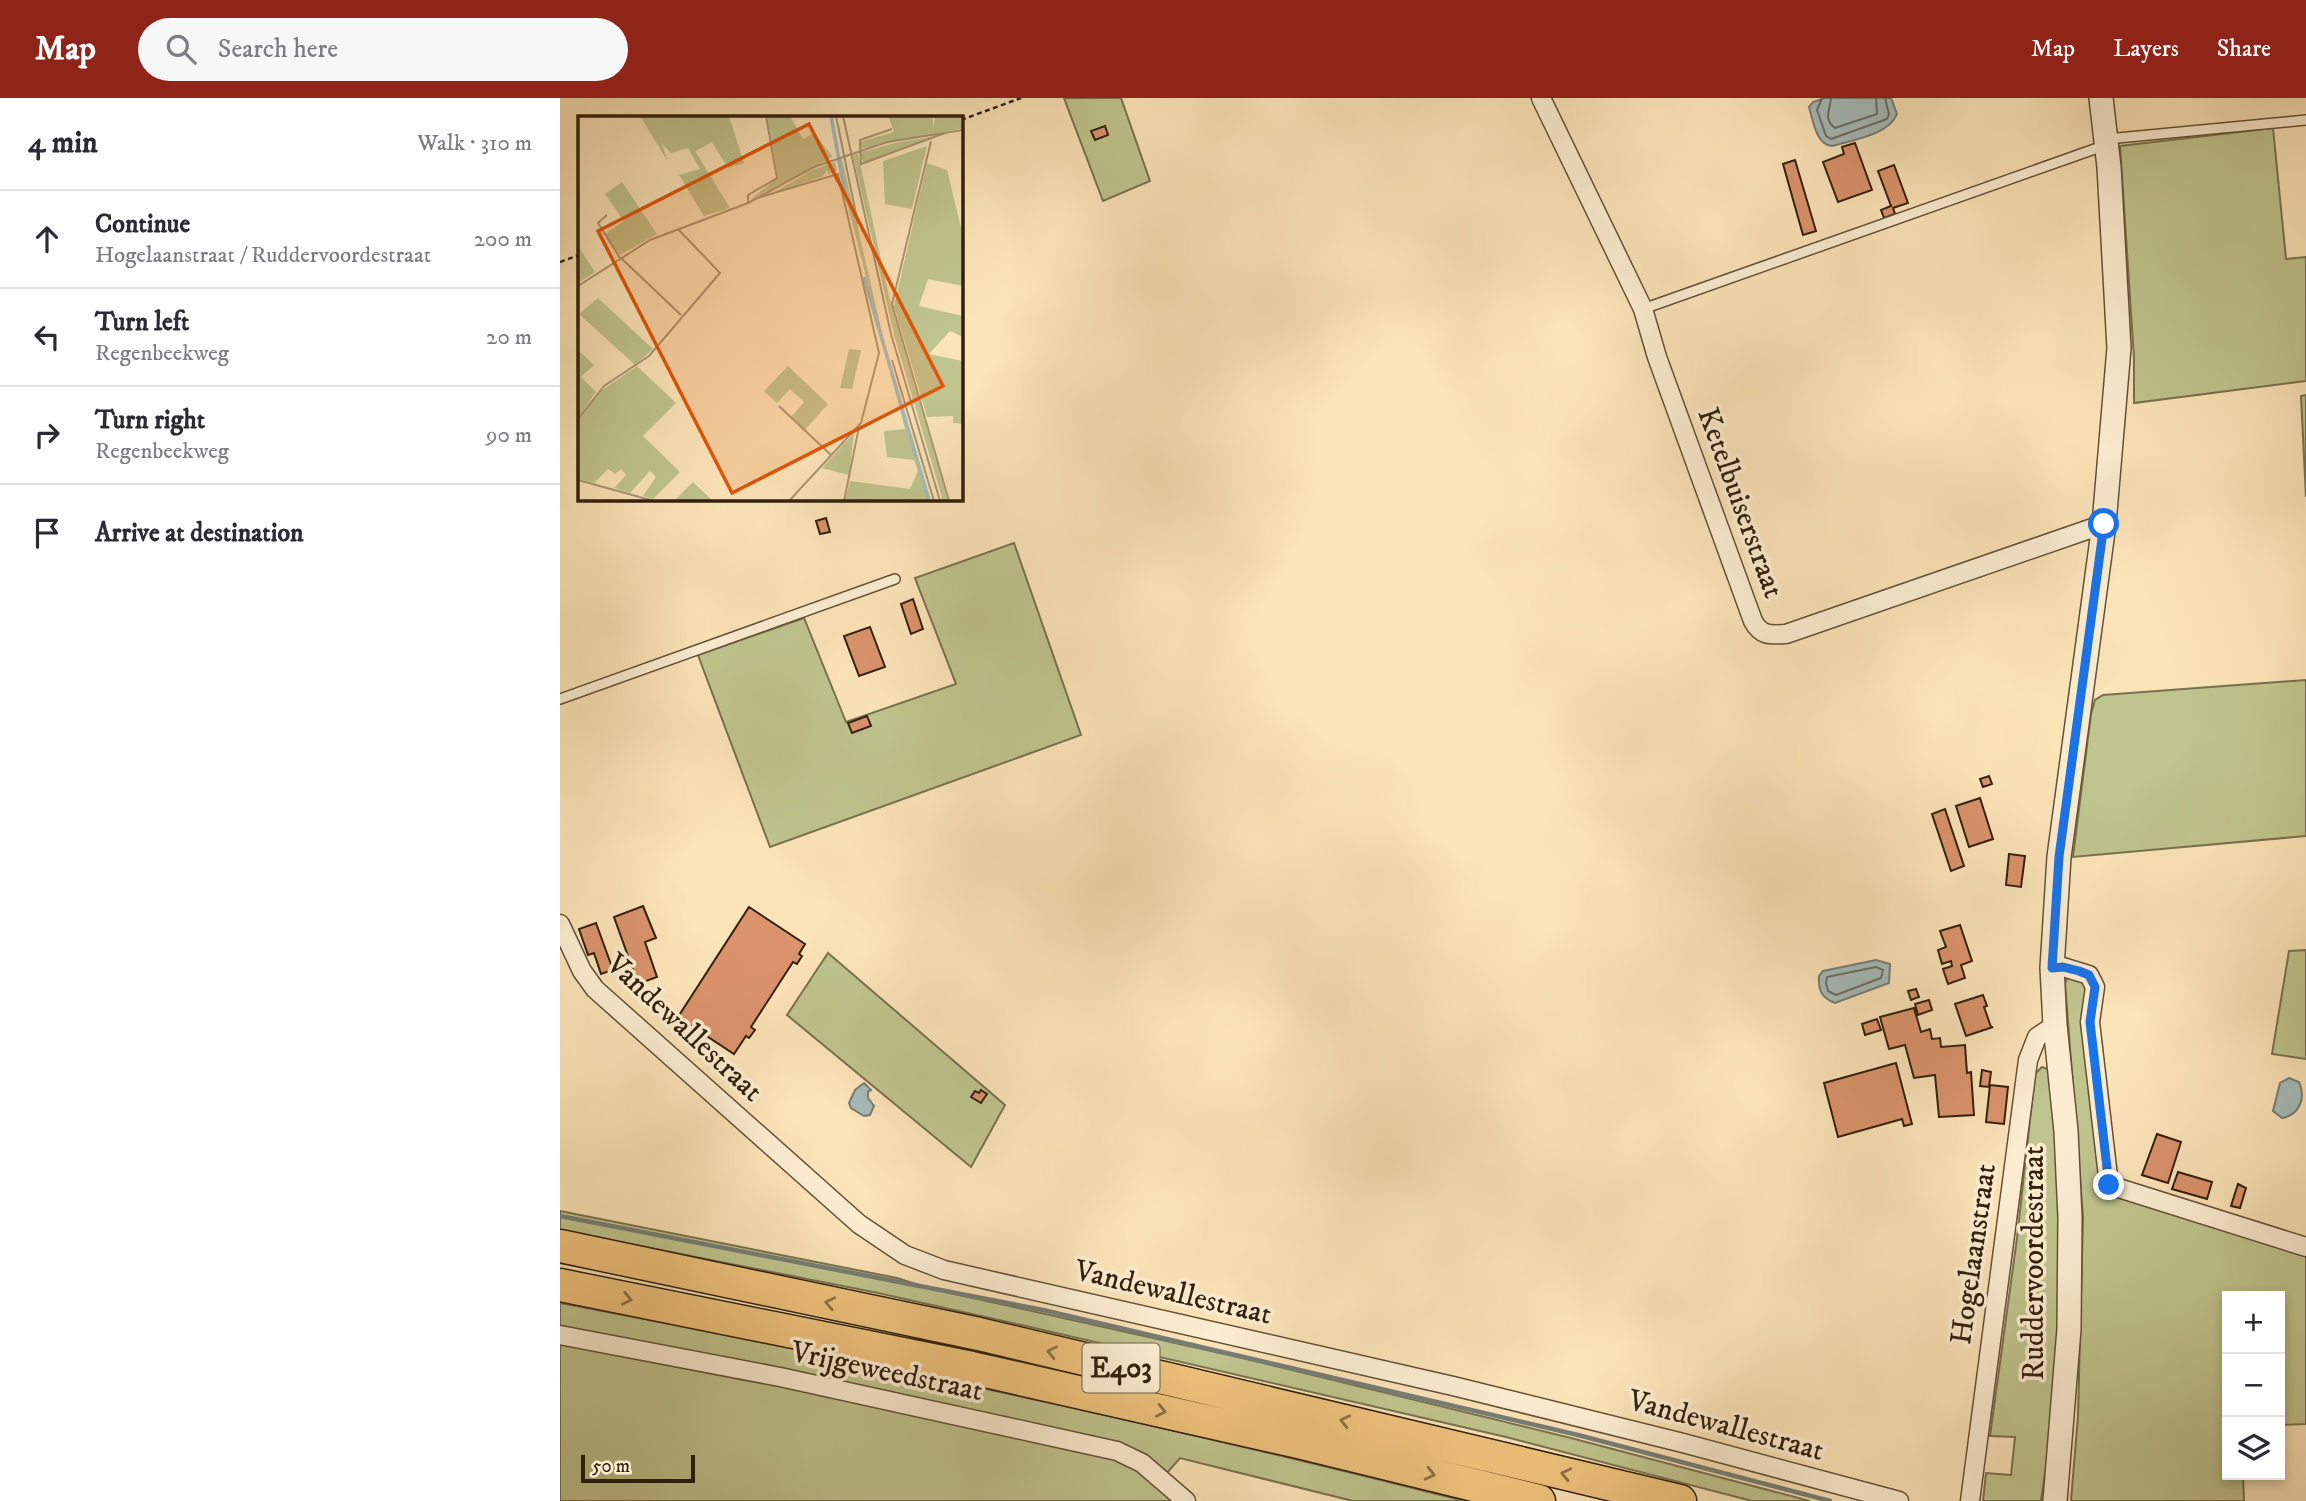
<!DOCTYPE html>
<meta charset="utf-8">
<style>
body{margin:0;font-family:"IM FELL DW Pica",serif;background:#f7f7f7;color:#2b2b33}
.controls{position:absolute;right:21px;bottom:21px;display:grid;overflow:hidden;border-radius:0px;box-shadow:0 4px 10px #0003}
.controls button{width:63px;height:63px;display:grid;place-items:center;padding:0;border:0;border-bottom:2px solid #e1e1e2;background:#fff;color:#2b2b33;font:35px sans-serif}
.scale{position:absolute;left:21px;bottom:18px;width:114px;box-sizing:border-box;padding-left:7px;border:4px solid #32200d;border-top:0;font-size:19px;line-height:24px;white-space:nowrap;color:#32200d;-webkit-text-stroke:5px #fcedd1;paint-order:stroke}
.stop{position:absolute;width:21px;height:21px;margin:-16px;border:5px solid #1a73e8;border-radius:50%;background:#fff}
.stop.end{background:#1a73e8;border-color:#fff;box-shadow:0 2px 7px #0008}
.list{margin:0;padding:0;list-style:none}
h2{display:flex;justify-content:space-between;align-items:center;height:91px;margin:0;padding:0 28px;font-size:30px}
h2 small{font-size:23px;font-weight:400;color:#7c7c81}
.list li{display:grid;grid-template-columns:46px 1fr auto;gap:21px;align-items:center;box-sizing:border-box;height:98px;padding:0 28px;border-top:2px solid #e1e1e2}
.list b{display:block;font-size:26px;white-space:nowrap}
.list p{margin:0;font-size:23px;white-space:nowrap;color:#7c7c81}
.list em{font-size:23px;font-style:normal;color:#7c7c81}
.icon{flex:none;width:38px;height:38px;fill:none;stroke:currentColor;stroke-width:2;stroke-linecap:round;stroke-linejoin:round}
.map{position:relative;flex:none;width:1746px;height:1403px;overflow:hidden}
header{display:flex;align-items:center;gap:42px;box-sizing:border-box;height:98px;padding:0 35px;background:#8f2418;color:#fff}
header strong{font-size:33px}
nav{display:flex;gap:38px;margin-inline-start:auto;font-size:24px}
.search{width:490px;height:63px;background:#f7f7f7;display:flex;align-items:center;gap:18px;box-sizing:border-box;padding:0 24px;border-radius:38px;color:#7c7c81;font-size:26px}
main{display:flex}
aside{flex:1;background:#fff}
.map>svg:first-child{display:block}
.green{fill:#c0c48e;stroke:#79724e;stroke-width:2}
.water{fill:#a5bbbb;stroke:#777d75;stroke-width:2}
.lines{fill:none;stroke-linecap:round;stroke-linejoin:round}
.shore{stroke:#6c6e64;stroke-width:2}
.stream{stroke:#777d75;stroke-width:4.5}
.building{fill:#da936c;stroke:#32200d;stroke-width:2}
.service-casing{stroke:#645138;stroke-width:12}
.minor-casing{stroke:#645138;stroke-width:21}
.tertiary-casing{stroke:#645138;stroke-width:26}
.motorway-casing{stroke:#32200d;stroke-width:35}
.path{stroke:#32200d;stroke-width:2.5;stroke-dasharray:5 3.5;stroke-linecap:butt}
.service{stroke:#fcedd1;stroke-width:9}
.minor{stroke:#fcedd1;stroke-width:18}
.tertiary{stroke:#fcedd1;stroke-width:23}
.motorway{stroke:#eec27c;stroke-width:32}
.oneway{stroke:#907144}
.route{stroke:#1a73e8;stroke-width:9}
.labels{text-anchor:middle;dominant-baseline:central;stroke-width:7;stroke-linejoin:round;paint-order:stroke}
.shield{fill:#fcedd1;stroke:#6f5e48;stroke-width:2}
.shield-label{font-size:28px;font-weight:bold;fill:#32200d}
.street-label{font-size:30px;fill:#32200d;stroke:#fcedd1}
.inset-river{fill:none;stroke:#a5bbbb;stroke-width:3.5}
.inset-road{fill:none;stroke:#ab9674;stroke-width:2}
.view{fill:#df560c;fill-opacity:0.15;stroke:#df560c;stroke-width:3.5}
.inset-edge{fill:none;stroke:#32200d;stroke-width:3.5}
</style>
<header>
<strong>Map</strong>
<div class="search"><svg class="icon" aria-label="search" viewBox="0 0 24 24"><circle cx="10" cy="10" r="6"/><path d="M15 15l6 6"/></svg>Search here</div>
<nav><a>Map</a><a>Layers</a><a>Share</a></nav>
</header>
<main>
<aside>
<h2>4 min<small>Walk · 310 m</small></h2>
<ul class="list">
<li><svg class="icon" aria-label="ahead" viewBox="0 0 24 24"><path d="M12 20V5M6 11l6-6 6 6"/></svg><div><b>Continue</b><p>Hogelaanstraat / Ruddervoordestraat</p></div><em>200 m</em></li>
<li><svg class="icon" aria-label="left" viewBox="0 0 24 24"><path d="M17 20v-9H6M10 6l-5 5 5 5"/></svg><div><b>Turn left</b><p>Regenbeekweg</p></div><em>20 m</em></li>
<li><svg class="icon" aria-label="right" viewBox="0 0 24 24"><path d="M7 20v-9h11M14 6l5 5-5 5"/></svg><div><b>Turn right</b><p>Regenbeekweg</p></div><em>90 m</em></li>
<li><svg class="icon" aria-label="arrive" viewBox="0 0 24 24"><path d="M6 21V4h12l-3 4 3 4H6"/></svg><div><b>Arrive at destination</b></div></li>
</ul>
</aside>
<div class="map">
<svg width="1746" height="1403" viewBox="0 0 1746 1403">
<rect width="100%" height="100%" fill="#fbe4b8"/>
<filter id="stains"><feTurbulence type="fractalNoise" baseFrequency=".00286" numOctaves="4"/><feColorMatrix values="0 0 0 0 .2 0 0 0 0 .09 0 0 0 0 .02 0 0 0 .5 -.17"/></filter>
<radialGradient id="worn" r=".72"><stop offset=".6" stop-color="#630" stop-opacity="0"/><stop offset="1" stop-color="#630" stop-opacity=".3"/></radialGradient>
<path class="green" d="M 504,0 L 561,0 L 590,83 L 543,103 Z
M 1713,30 L 1726,161 L 1746,159 L 1746,283 L 1574,305 L 1574,260 L 1560,48 Z
M 1746,297 L 1746,399 L 1741,298 Z
M 454,445 L 521,637 L 210,749 L 138,557 L 244,520 L 286,624 L 396,586 L 355,480 Z
M 1746,582 L 1746,738 L 1513,759 L 1531,616 L 1535,602 L 1543,597 Z
M 1746,852 L 1746,961 L 1712,956 L 1729,853 Z
M 268,855 L 445,1007 L 411,1069 L 227,917 Z
M 1508,880 L 1522,884 L 1528,894 L 1547,1093 L 1746,1155 L 1746,1326 L 1720,1327 L 1720,1198 L 1667,1198 L 1667,1377 L 1683,1377 L 1684,1403 L 1511,1403 L 1518,1318 L 1523,1119 L 1505,885 Z
M 1482,969 L 1490,972 L 1501,1104 L 1497,1294 L 1481,1403 L 1423,1403 L 1426,1375 L 1451,1377 L 1455,1339 L 1430,1338 L 1457,1140 L 1475,976 Z
M 0,1113 L 337,1180 L 368,1190 L 678,1259 L 1011,1340 L 1250,1403 L 1192,1403 L 946,1339 L 470,1229 L 318,1195 L 0,1132 Z
M 0,1205 C 303,1262 605,1327 904,1403 L 793,1403 L 620,1360 L 607,1375 L 583,1357 L 0,1232 Z
M 0,1243 L 206,1282 L 555,1361 L 579,1371 L 617,1403 L 0,1403 Z"/>
<path class="water" d="M 1265,0 L 1331,0 L 1337,16 C 1329,37 1292,42 1272,48 C 1256,47 1253,22 1249,9 L 1253,4 Z
M 1316,862 L 1330,866 L 1329,885 L 1275,905 C 1262,900 1258,893 1259,878 L 1263,873 Z
M 1729,980 L 1739,984 C 1746,999 1740,1017 1722,1020 L 1713,1013 L 1720,985 Z
M 304,985 L 311,992 L 308,994 L 308,1000 L 314,1008 L 310,1017 L 304,1018 L 291,1010 L 289,1005 L 295,992 Z"/>
<g class="lines">
<path class="shore" d="M 1262,0 L 1257,12 L 1266,38 L 1271,41 L 1327,21 L 1329,16 L 1325,0
M 1271,0 C 1270,12 1263,21 1275,30 L 1317,16 L 1316,0
M 1316,869 L 1323,872 L 1321,880 L 1276,897 L 1268,893 L 1266,885 L 1267,879 Z"/>
<path class="stream" d="M 0,1118 L 483,1212 L 1018,1337 L 1270,1403"/>
</g>
<path class="building" d="M 545,28 L 548,37 L 535,42 L 531,33 Z
M 1295,45 L 1312,92 L 1278,104 L 1263,64 L 1284,56 L 1282,49 Z
M 1235,62 L 1256,133 L 1243,137 L 1223,66 Z
M 1334,67 L 1348,105 L 1333,110 L 1335,116 L 1324,120 L 1321,112 L 1331,108 L 1318,73 Z
M 266,420 L 270,434 L 260,436 L 256,423 Z
M 353,501 L 363,531 L 351,536 L 341,506 Z
M 310,529 L 325,569 L 299,578 L 284,538 Z
M 307,618 L 311,628 L 292,635 L 288,625 Z
M 1429,678 L 1432,686 L 1423,689 L 1420,681 Z
M 1420,700 L 1433,741 L 1409,749 L 1396,708 Z
M 1385,711 L 1404,768 L 1391,773 L 1372,716 Z
M 1449,756 L 1465,758 L 1461,789 L 1446,787 Z
M 83,808 L 96,840 L 85,844 L 97,879 L 78,886 L 54,819 Z
M 189,809 L 245,846 L 239,856 L 242,858 L 237,866 L 233,864 L 191,929 L 195,932 L 189,940 L 186,938 L 174,956 L 118,919 Z
M 36,825 L 53,872 L 41,876 L 34,855 L 28,857 L 19,831 Z
M 1400,827 L 1412,863 L 1401,867 L 1405,880 L 1388,886 L 1383,871 L 1392,868 L 1391,863 L 1382,866 L 1378,852 L 1386,849 L 1380,833 Z
M 1356,891 L 1359,899 L 1351,902 L 1348,893 Z
M 1423,897 L 1427,908 L 1424,909 L 1431,929 L 1433,929 L 1406,938 L 1395,906 Z
M 1369,902 L 1372,912 L 1358,917 L 1355,906 Z
M 1354,910 L 1361,934 L 1370,931 L 1372,941 L 1380,940 L 1381,949 L 1405,947 L 1407,975 L 1411,974 L 1414,1017 L 1379,1019 L 1375,977 L 1354,980 L 1345,947 L 1329,951 L 1320,919 Z
M 1317,921 L 1321,932 L 1305,937 L 1302,926 Z
M 1336,965 L 1352,1026 L 1344,1028 L 1342,1021 L 1278,1039 L 1264,985 Z
M 1422,972 L 1431,974 L 1429,989 L 1420,988 Z
M 1430,987 L 1448,989 L 1444,1026 L 1426,1024 Z
M 421,992 L 427,996 L 421,1005 L 411,999 L 415,993 L 419,995 Z
M 1597,1036 L 1621,1044 L 1608,1085 L 1582,1077 Z
M 1618,1074 L 1652,1084 L 1647,1101 L 1612,1091 Z
M 1678,1086 L 1686,1090 L 1680,1110 L 1671,1108 Z"/>
<g class="lines">
<defs>
<path id="service" d="M 1547,41 L 1746,22
M 1083,211 L 1546,47
M 0,601 L 335,481"/>
<path id="minor" d="M 981,0 L 1083,211 L 1097,259 L 1193,523 C 1201,538 1210,537 1226,536 L 1544,426
M 0,826 L 22,873 L 35,891 L 299,1126 L 345,1157 L 384,1172 L 893,1288 L 1123,1345 L 1339,1403
M 1492,870 L 1503,869 L 1529,877 L 1535,889 L 1530,924 L 1549,1087 L 1746,1149
M 0,1237 L 220,1279 L 557,1353 L 582,1365 L 626,1403
M 1410,1403 L 1468,962 L 1477,939 L 1495,927"/>
<path id="tertiary" d="M 1495,1403 L 1509,1231 L 1510,1120 L 1506,1033 L 1495,927 L 1492,870 L 1499,759 L 1544,426 L 1559,250 L 1549,69 L 1541,0"/>
<path id="motorway" d="M 0,1148 L 419,1236 L 1120,1403
M 0,1187 L 412,1270 L 738,1344 L 979,1403"/>
</defs>
<use href="#service" class="service-casing"/>
<use href="#minor" class="minor-casing"/>
<use href="#tertiary" class="tertiary-casing"/>
<use href="#motorway" class="motorway-casing"/>
<path class="path" d="M 401,22 L 461,0
M 0,164 L 19,157"/>
<use href="#service" class="service"/>
<use href="#minor" class="minor"/>
<use href="#tertiary" class="tertiary"/>
<use href="#motorway" class="motorway"/>
</g>
<defs><path id="oneway-chevron" d="M-2-3.5L2.5 0L-2 3.5" fill="none" stroke-width="1.6" stroke-linecap="round" stroke-linejoin="round" transform="scale(1.75)"/></defs>
<g class="oneway">
<use href="#oneway-chevron" transform="translate(67 1201) rotate(11)"/>
<use href="#oneway-chevron" transform="translate(270 1205) rotate(-168)"/>
<use href="#oneway-chevron" transform="translate(492 1254) rotate(-167)"/>
<use href="#oneway-chevron" transform="translate(601 1313) rotate(13)"/>
<use href="#oneway-chevron" transform="translate(785 1323) rotate(-167)"/>
<use href="#oneway-chevron" transform="translate(870 1376) rotate(14)"/>
<use href="#oneway-chevron" transform="translate(1006 1376) rotate(-167)"/>
</g>
<g class="lines">
<path class="route" d="M 1544,426 L 1499,759 L 1492,870 L 1503,869 L 1519,873 L 1529,877 L 1535,889 L 1530,924 L 1549,1087"/>
</g>
<g class="labels">
<rect class="shield" x="522.5" y="1245.5" width="77" height="49" rx="5"/>
<g class="shield-label">
<text x="561" y="1270">E403</text>
</g>
<g class="street-label">
<text transform="translate(1180 405) rotate(70)">Ketelbuiserstraat</text>
<text transform="translate(124 930) rotate(43)">Vandewallestraat</text>
<text transform="translate(1414 1156) rotate(-82)">Hogelaanstraat</text>
<text transform="translate(1474 1165) rotate(-90)">Ruddervoordestraat</text>
<text transform="translate(613 1195) rotate(13)">Vandewallestraat</text>
<text transform="translate(327 1274) rotate(12)">Vrijgeweedstraat</text>
<text transform="translate(1166 1328) rotate(15)">Vandewallestraat</text>
</g>
</g>
<g transform="translate(18 18)">
<rect width="385" height="385" fill="#fbe4b8"/>
<path d="M 62,0 L 151,0 L 166,47 L 150,52 L 134,26 L 117,35 L 152,92 L 126,100 L 101,59 L 122,53 L 110,32 L 93,37 L 84,28 L 90,46 ZM 189,0 L 212,0 L 225,23 L 236,17 L 255,41 L 172,84 L 200,61 ZM 310,0 L 355,0 L 355,15 L 357,0 L 385,0 L 385,12 L 281,33 L 281,26 L 316,16 ZM 360,20 L 286,47 L 281,37 L 321,26 ZM 349,30 L 334,93 L 307,88 L 305,45 ZM 280,38 L 311,180 L 370,385 L 365,385 L 316,219 L 275,39 ZM 264,43 L 309,238 L 353,385 L 267,385 L 272,365 L 332,373 L 340,355 L 336,344 L 309,341 L 306,315 L 327,313 L 262,59 L 259,44 ZM 257,46 L 259,55 L 251,58 L 249,54 L 245,60 L 188,81 L 234,54 ZM 349,47 L 369,54 L 385,120 L 385,170 L 350,163 L 341,190 L 385,200 L 385,221 L 372,215 L 351,238 L 385,245 L 385,308 L 375,307 L 375,300 L 349,301 L 316,190 ZM 44,66 L 79,118 L 42,139 L 27,118 L 46,105 L 27,78 ZM 0,130 L 17,156 L 0,167 ZM 20,182 L 75,233 L 57,249 L 1,198 ZM 271,233 L 283,234 L 274,273 L 262,272 ZM 0,234 L 16,249 L 3,261 L 18,276 L 0,302 ZM 59,250 L 98,287 L 65,320 L 102,356 L 75,383 L 65,380 L 78,361 L 72,355 L 52,377 L 36,372 L 48,359 L 43,353 L 37,358 L 30,353 L 16,367 L 0,363 L 0,305 L 20,277 ZM 210,250 L 250,288 L 227,314 L 213,301 L 226,286 L 212,273 L 199,287 L 186,275 ZM 276,317 L 271,359 L 244,352 ZM 115,366 L 135,385 L 96,385 Z" fill="#c0c48e"/>
<path class="inset-river" d="M 253,0 L 267,77M 286,161 L 351,385"/>
<path class="inset-road" d="M 258,0 L 280,108M 265,0 L 313,218 L 362,385M 314,13 L 282,24 L 283,48 L 367,17M 353,25 L 314,188 L 371,385M 179,82 L 260,58 L 301,237 L 283,307 L 211,385M 170,87 L 170,79 L 199,62 L 188,0M 29,99 L 20,107 L 42,142M 43,142 L 103,199M 0,170 L 72,124 L 170,87 L 236,51 L 309,26 L 385,14M 314,244 L 356,385M 201,290 L 254,340M 0,303 L 26,270 L 71,240 L 142,157 L 100,113M 0,364 L 76,385M 266,385 L 281,311"/>
<path class="view" d="M 231,8 L 365,270 L 154,377 L 20,115 Z"/>
<rect width="385" height="385" class="inset-edge"/>
</g>
<rect width="100%" height="100%" filter="url(#stains)"/>
<rect width="100%" height="100%" fill="url(#worn)"/>
</svg>
<div class="controls">
<button>+</button>
<button>−</button>
<button><svg class="icon" aria-label="layers" viewBox="0 0 24 24"><path d="M12 4l9 5-9 5-9-5zM3 14l9 5 9-5"/></svg></button>
</div>
<div class="scale">50 m</div>
<div class="stop" style="left:1544px;top:426px"></div>
<div class="stop end" style="left:1549px;top:1087px"></div>
</div>
</main>
